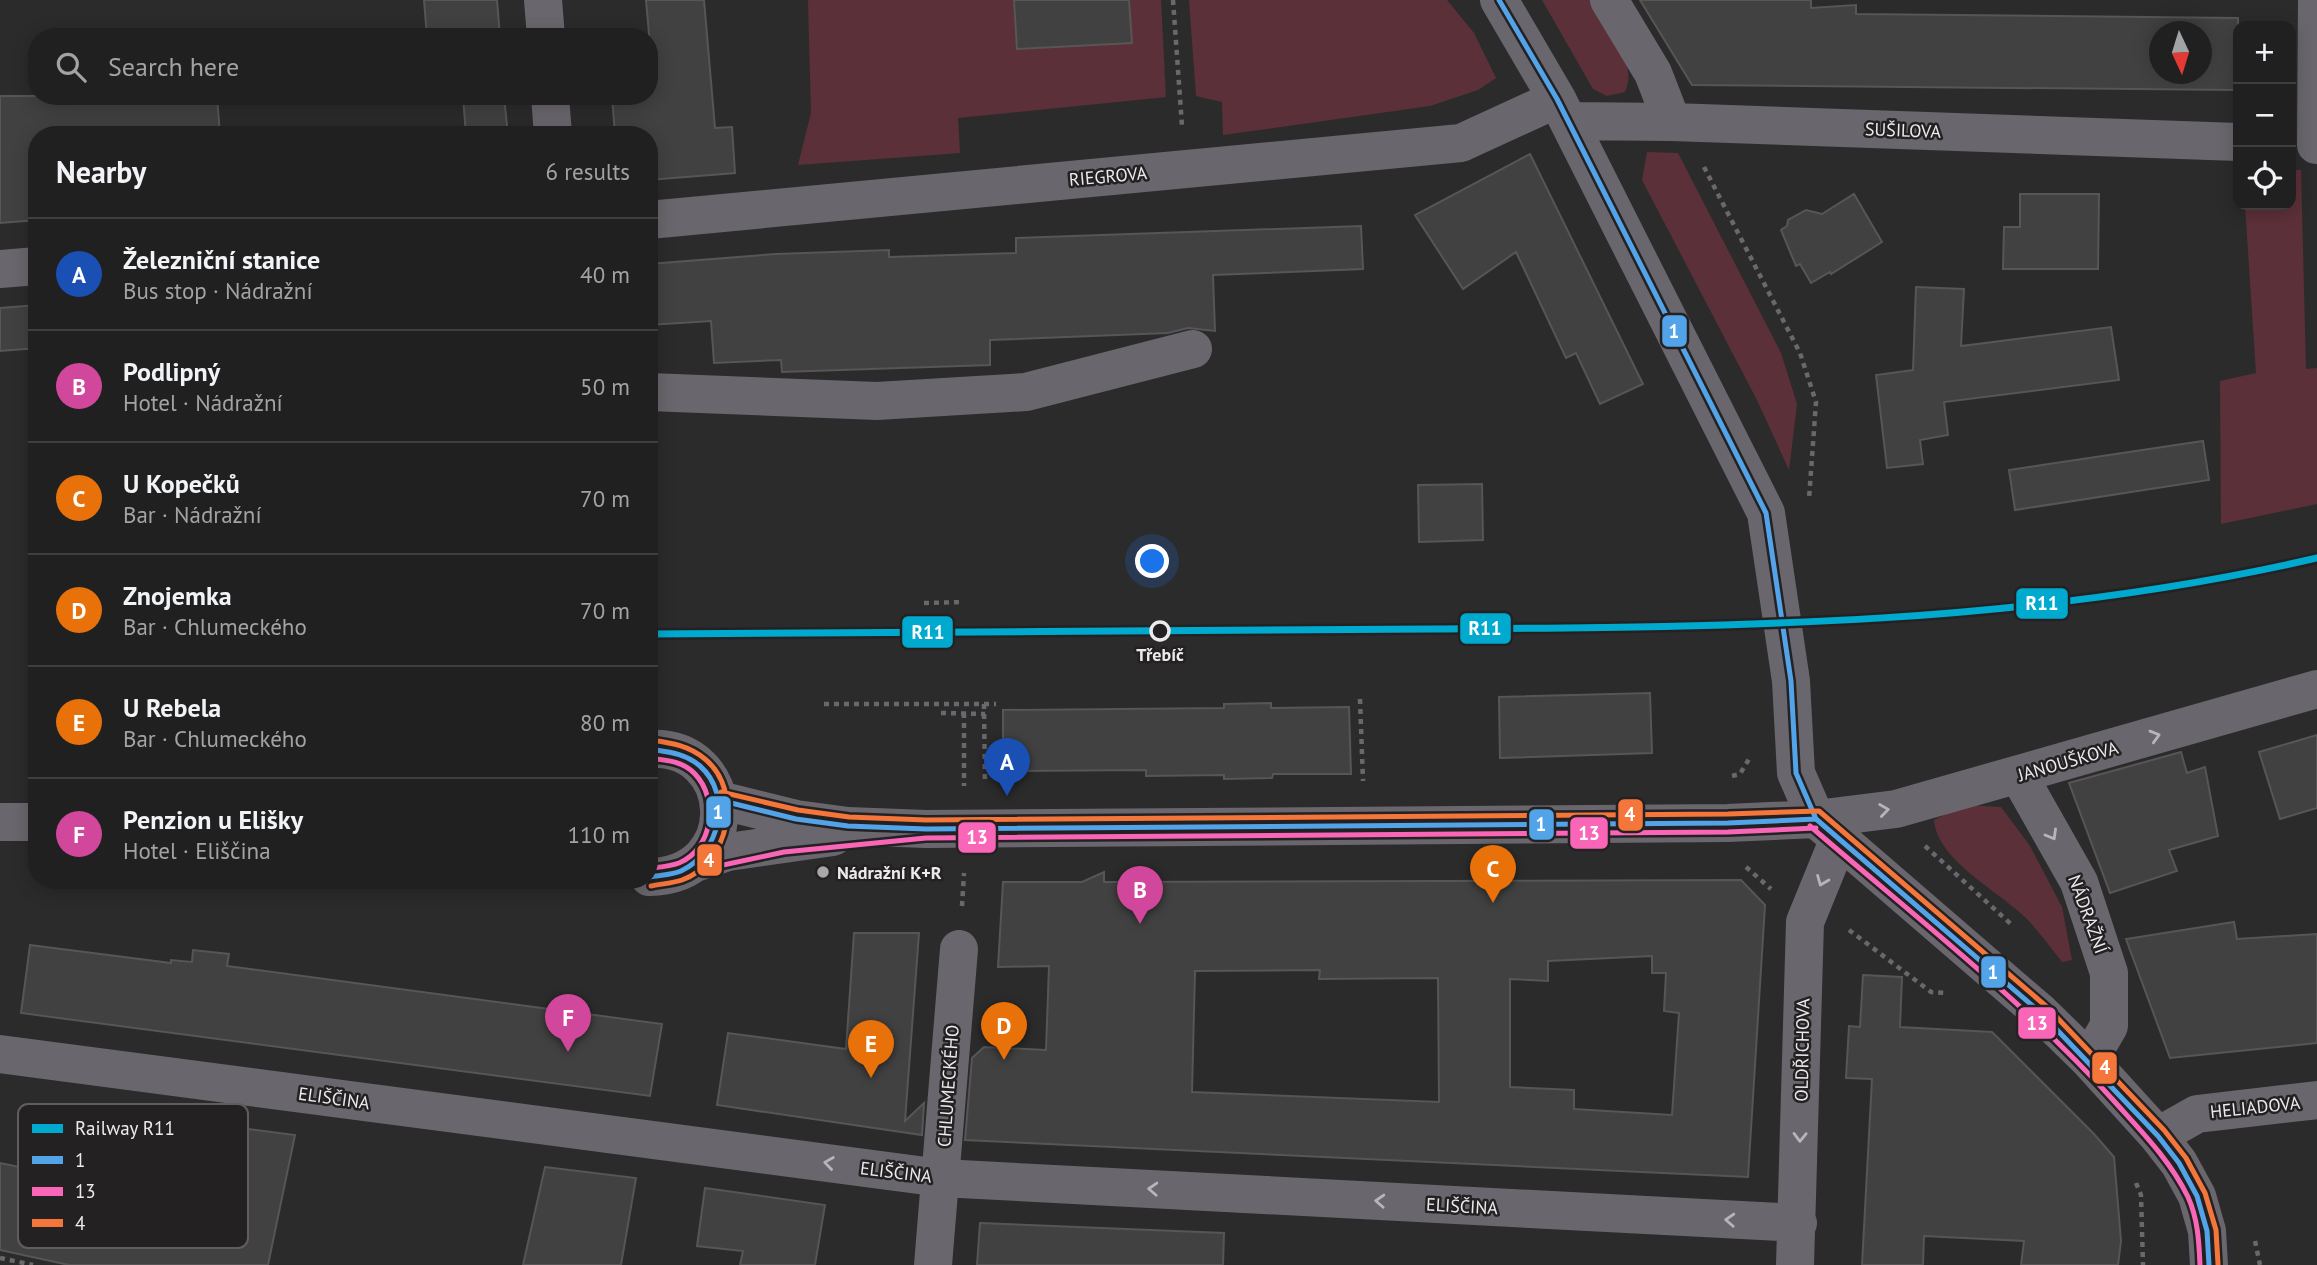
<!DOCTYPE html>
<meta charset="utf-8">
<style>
body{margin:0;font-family:"PT Sans",sans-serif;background:#2d2d2e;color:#f1f3f6}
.controls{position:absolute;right:21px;top:21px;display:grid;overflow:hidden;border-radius:14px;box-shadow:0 4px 18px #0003}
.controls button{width:63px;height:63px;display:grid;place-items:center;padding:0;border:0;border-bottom:2px solid #3e3e3f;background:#212021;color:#f1f3f6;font:35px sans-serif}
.compass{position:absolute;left:2149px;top:21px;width:63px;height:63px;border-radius:50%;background:#212021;box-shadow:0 4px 18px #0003;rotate:176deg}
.you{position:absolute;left:1153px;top:562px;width:24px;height:24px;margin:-18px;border:5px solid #fff;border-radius:50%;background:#1a73e8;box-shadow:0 0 0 10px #1a73e833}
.badge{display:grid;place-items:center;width:46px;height:46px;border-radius:50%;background:#2563eb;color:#fff;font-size:23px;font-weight:700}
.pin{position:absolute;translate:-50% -58px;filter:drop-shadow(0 2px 4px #0008)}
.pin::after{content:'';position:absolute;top:37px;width:24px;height:21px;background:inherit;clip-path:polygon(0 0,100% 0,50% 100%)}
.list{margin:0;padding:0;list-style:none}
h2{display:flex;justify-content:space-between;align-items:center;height:91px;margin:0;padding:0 28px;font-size:30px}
h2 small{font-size:23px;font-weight:400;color:#a2a3a5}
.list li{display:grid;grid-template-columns:46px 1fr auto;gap:21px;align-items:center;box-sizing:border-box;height:112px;padding:0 28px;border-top:2px solid #3e3e3f}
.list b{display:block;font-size:26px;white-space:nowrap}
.list p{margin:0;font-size:23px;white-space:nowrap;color:#a2a3a5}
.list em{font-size:23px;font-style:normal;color:#a2a3a5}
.icon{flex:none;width:38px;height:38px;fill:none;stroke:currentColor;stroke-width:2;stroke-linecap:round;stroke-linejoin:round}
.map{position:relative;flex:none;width:2317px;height:1265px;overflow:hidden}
.search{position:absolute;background:#212021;box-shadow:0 4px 18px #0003;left:28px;top:28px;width:630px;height:77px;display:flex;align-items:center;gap:18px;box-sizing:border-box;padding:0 24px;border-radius:28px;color:#a2a3a5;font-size:26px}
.panel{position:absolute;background:#212021;box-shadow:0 4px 18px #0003;left:28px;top:126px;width:630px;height:763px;border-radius:28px}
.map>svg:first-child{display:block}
.green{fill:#5c3039}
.building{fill:#424142;stroke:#575556;stroke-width:2;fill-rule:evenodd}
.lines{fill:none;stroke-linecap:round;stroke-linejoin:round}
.path{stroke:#6b686d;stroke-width:4.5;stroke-dasharray:5 5;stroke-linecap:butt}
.minor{stroke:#6a666d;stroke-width:38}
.bus-1-casing{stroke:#242123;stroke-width:10}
.bus-2-casing{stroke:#242123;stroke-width:10}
.bus-3-casing{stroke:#242123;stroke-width:10}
.bus-1{stroke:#53a3e8;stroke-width:5}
.bus-2{stroke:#fa66b7;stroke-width:5}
.bus-3{stroke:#f5763a;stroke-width:5}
.rail-1-casing{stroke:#242123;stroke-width:12}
.rail-1{stroke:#00a9ce;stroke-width:7}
.oneway{stroke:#b8b5b9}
.stop-dot{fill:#242123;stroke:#eceaec;stroke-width:3.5}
.poi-dot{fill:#a9a7a9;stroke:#242123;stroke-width:2.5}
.labels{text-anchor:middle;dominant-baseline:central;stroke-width:5;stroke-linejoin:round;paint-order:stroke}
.street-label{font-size:18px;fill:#eceaec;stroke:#242123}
.stop-label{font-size:18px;font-weight:bold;fill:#eceaec;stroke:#242123}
.poi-label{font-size:18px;font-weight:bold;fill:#eceaec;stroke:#242123;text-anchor:start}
.key{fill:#242123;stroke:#605d5f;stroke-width:2}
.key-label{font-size:19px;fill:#eceaec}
.line-badge{stroke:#242123;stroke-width:2.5}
.badge-label{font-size:19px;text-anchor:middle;font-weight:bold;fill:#fff}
</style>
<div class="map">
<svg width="2317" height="1265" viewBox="0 0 2317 1265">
<rect width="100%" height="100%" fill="#2c2b2c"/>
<path class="green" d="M 808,0 L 1014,0 L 1017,49 L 1132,43 L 1129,0 L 1161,0 L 1166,97 L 958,118 L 960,153 L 798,165 L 811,113 Z
M 1189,0 L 1447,0 L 1474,33 L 1496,78 L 1478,90 L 1430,106 L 1223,135 L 1222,102 L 1196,96 Z
M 1542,0 L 1590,0 C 1606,27 1639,61 1625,92 L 1607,96 L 1593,89 Z
M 1647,152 L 1678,153 L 1781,353 L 1797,404 L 1789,470 L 1757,400 L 1642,180 Z
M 2291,170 L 2301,170 L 2306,369 L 2317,368 L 2317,504 L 2221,524 L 2220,381 L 2256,373 L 2245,205 L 2291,205 Z
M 1964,805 L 2001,807 L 2030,846 L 2062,907 L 2072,960 L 2062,962 C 2051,948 2040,933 2028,920 C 2001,892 1937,861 1934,820 Z"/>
<path class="building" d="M 424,0 L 497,0 L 500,37 L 427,37 Z
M 646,0 L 704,0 L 715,128 L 732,127 L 735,173 L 649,180 L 649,135 L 615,135 L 612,96 L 649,96 L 649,91 L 654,90 Z
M 1014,0 L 1129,0 L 1132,43 L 1017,49 Z
M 1640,0 L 1811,0 L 1811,8 L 1856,5 L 1856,14 L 2238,18 L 2238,90 L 1692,85 ZM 2160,32 L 2202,32 L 2202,74 L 2160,74 Z
M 0,96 L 86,96 L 87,101 L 217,96 L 220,135 L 37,135 L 37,220 L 0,223 Z
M 463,96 L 504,96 L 508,135 L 466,135 Z
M 1530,154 L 1643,384 L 1600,404 L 1576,353 L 1566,358 L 1516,252 L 1463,289 L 1415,215 Z
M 1854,194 L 1882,242 L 1831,274 L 1830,272 L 1811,283 L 1800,264 L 1796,266 L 1781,230 L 1787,226 L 1788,220 L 1806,210 L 1822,214 Z
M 2020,194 L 2099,194 L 2098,269 L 2003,269 L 2004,227 L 2020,227 Z
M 1361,226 L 1363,269 L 1213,275 L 1215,331 L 1188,328 L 1168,333 L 990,340 L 990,365 L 782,372 L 781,360 L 714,363 L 711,321 L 649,325 L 649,264 L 776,254 L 889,250 L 889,257 L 1016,253 L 1016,238 Z
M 1916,287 L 1964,289 L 1961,346 L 2111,327 L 2119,380 L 1944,402 L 1948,435 L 1920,440 L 1923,464 L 1887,468 L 1876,375 L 1913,370 Z
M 37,305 L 37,348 L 0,351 L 0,308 Z
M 2203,441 L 2209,480 L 2015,510 L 2009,470 Z
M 1482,484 L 1483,540 L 1419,542 L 1418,485 Z
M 1650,693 L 1652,753 L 1500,758 L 1499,697 Z
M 1271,703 L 1271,708 L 1349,707 L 1351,774 L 1273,774 L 1272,778 L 1224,779 L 1224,775 L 1146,776 L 1146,770 L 1003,771 L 1003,710 L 1224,708 L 1224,704 Z
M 2317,735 L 2317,808 L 2280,819 L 2259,752 Z
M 2181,752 L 2187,773 L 2205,767 L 2218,836 L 2169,850 L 2177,871 L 2110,893 L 2069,783 Z
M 1104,872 L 1104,882 L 1741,880 L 1765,905 L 1748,1177 L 965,1140 L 972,1058 L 984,1047 L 1046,1050 L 1049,966 L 998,967 L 1003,882 L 1082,882 ZM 1652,956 L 1652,973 L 1666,973 L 1664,1011 L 1679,1013 L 1672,1115 L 1574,1109 L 1574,1090 L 1510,1087 L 1510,979 L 1548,981 L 1548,961 ZM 1320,970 L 1319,979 L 1438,978 L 1439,1102 L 1192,1092 L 1195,971 Z
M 2234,922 L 2237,939 L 2317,934 L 2317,1043 L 2170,1058 L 2126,939 Z
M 854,933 L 919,933 L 905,1121 L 924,1103 L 922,1135 L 717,1105 L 728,1033 L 846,1049 Z
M 30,945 L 171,963 L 171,960 L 192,962 L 193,950 L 229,954 L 227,966 L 662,1024 L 650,1096 L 21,1013 Z
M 1863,975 L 1902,977 L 1900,1027 L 1992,1032 L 2094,1134 L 2114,1157 L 2121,1241 L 2118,1265 L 2021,1265 L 2024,1241 L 1924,1236 L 1923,1265 L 1862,1265 L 1872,1079 L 1846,1078 L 1849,1026 L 1860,1027 Z
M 187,1121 L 295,1135 L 268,1265 L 69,1265 L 0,1250 L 0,1163 L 97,1183 L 95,1193 L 169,1210 Z
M 545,1167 L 636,1178 L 621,1265 L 523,1265 Z
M 705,1188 L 825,1205 L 815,1265 L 740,1265 L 743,1251 L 697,1246 Z
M 980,1223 L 1224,1233 L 1223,1265 L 977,1265 Z"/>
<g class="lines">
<path class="path" d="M 1173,0 L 1182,126
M 1704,167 L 1800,353 L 1816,402 L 1809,499
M 924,603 L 964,602
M 1360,699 L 1363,781
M 824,704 L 996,704
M 984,704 L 985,784
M 941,713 L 985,714
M 964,713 L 964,786
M 1732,776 L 1740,774 L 1749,759
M 1925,846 L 2012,925
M 1746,867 L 1771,889
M 962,906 L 964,873
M 1849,930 L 1931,992 L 1948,993
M 2136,1183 L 2141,1195 L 2143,1265
M 2255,1241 L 2260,1265
M 0,1258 L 33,1265"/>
<path class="minor" d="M 543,0 L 546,37
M 1499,0 L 1557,99 L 1766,513 L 1791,681 L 1796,773 L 1816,819 L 2041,1013 L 2089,1060 L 2158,1136 L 2179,1163 L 2197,1196 L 2207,1231 L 2209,1265
M 1609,0 L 1653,73 L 1672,122
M 550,96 L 553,135
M 1569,121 L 1672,122 L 2238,142
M 2316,145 L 2317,0
M 649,220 L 1461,143 L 1557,99
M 0,269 L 37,266
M 649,392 L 877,401 L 1026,392 L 1193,349
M 649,749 C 739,744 746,876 649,877
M 2019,776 L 2079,882 L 2109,973 L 2109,1026 L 2089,1060
M 719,800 L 796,819 L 848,826 L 926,829 L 1728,823 L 1816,819 L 1896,809 L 2317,689
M 0,822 L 37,822
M 698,862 L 728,852 L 833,837
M 0,1054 L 941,1178 L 1798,1223
M 2158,1136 L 2197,1114 L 2317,1100
M 933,1265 L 959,949
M 1795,1265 L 1805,922 L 1838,841"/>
<defs>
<path id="bus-1" d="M 1499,0 L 1557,99 L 1766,513 L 1791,681 L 1796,773 L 1816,819 L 2041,1013 L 2158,1136 L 2179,1163 L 2197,1196 L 2207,1231 L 2209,1265
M 649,749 C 668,752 685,753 700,766 C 733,795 720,853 681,871 C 672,875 659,875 649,877
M 719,800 L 796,819 L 848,826 L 926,829 L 1728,823 L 1816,819"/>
<path id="bus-2" d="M 649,758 C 666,760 683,761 695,774 C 719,799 713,849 679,863 C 671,866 661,867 652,868
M 1810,826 C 1913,915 2022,999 2114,1101 C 2141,1131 2170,1160 2188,1197 C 2198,1219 2199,1242 2200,1265
M 700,870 L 784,852 L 926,838 L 1728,832 L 1816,828"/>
<path id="bus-3" d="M 650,740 C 671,743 688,745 705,759 C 744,791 729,863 682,880 C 673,883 661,884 651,886
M 721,792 L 798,810 L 849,817 L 926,820 L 1728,814 L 1819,811 L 2047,1007 L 2164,1130 L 2186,1158 L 2205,1193 L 2216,1230 L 2218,1264"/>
</defs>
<use href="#bus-1" class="bus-1-casing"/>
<use href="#bus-2" class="bus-2-casing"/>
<use href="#bus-3" class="bus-3-casing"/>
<use href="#bus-1" class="bus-1"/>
<use href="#bus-2" class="bus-2"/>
<use href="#bus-3" class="bus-3"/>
<defs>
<path id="rail-1" d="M 649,634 C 910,632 1170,631 1431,629 C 1731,627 2023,626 2317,558"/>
</defs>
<use href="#rail-1" class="rail-1-casing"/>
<use href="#rail-1" class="rail-1"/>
</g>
<defs><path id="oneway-chevron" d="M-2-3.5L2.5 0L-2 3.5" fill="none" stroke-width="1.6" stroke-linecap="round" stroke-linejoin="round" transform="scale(1.75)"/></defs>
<g class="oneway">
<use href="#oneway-chevron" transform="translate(2155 736) rotate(-16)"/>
<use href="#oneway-chevron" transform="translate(1884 810) rotate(-8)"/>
<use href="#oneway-chevron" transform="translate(2052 835) rotate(60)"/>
<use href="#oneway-chevron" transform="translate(1822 881) rotate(112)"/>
<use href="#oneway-chevron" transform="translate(1800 1137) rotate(91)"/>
<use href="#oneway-chevron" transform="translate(829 1163) rotate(-172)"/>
<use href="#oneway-chevron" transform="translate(1153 1189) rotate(-177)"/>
<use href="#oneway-chevron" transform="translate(1380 1201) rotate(-177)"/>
<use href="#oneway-chevron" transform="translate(1730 1220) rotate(-177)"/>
</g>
<circle class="stop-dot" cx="1160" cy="631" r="9"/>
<circle class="poi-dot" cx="823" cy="872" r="7"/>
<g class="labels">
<g class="street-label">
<text transform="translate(1903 130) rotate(2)">SUŠILOVA</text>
<text transform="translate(1108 176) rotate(-5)">RIEGROVA</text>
<text transform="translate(2068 761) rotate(-16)">JANOUŠKOVA</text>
<text transform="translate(2088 914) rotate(70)">NÁDRAŽNÍ</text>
<text transform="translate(1802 1050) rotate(-89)">OLDŘICHOVA</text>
<text transform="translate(948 1086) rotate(-86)">CHLUMECKÉHO</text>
<text transform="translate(334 1098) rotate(8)">ELIŠČINA</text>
<text transform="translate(2255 1107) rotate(-6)">HELIADOVA</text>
<text transform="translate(896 1172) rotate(7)">ELIŠČINA</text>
<text transform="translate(1462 1206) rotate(3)">ELIŠČINA</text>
</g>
<g class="stop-label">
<text x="1160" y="654">Třebíč</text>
</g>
<g class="poi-label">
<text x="837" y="872">Nádražní K+R</text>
</g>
</g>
<rect x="18" y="1104" width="230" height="144" rx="10" class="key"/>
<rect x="32" y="1124" width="31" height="9" fill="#00a9ce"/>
<rect x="32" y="1156" width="31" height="8" fill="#53a3e8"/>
<rect x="32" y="1187" width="31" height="9" fill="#fa66b7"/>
<rect x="32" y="1219" width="31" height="8" fill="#f5763a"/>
<g class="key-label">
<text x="75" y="1135">Railway R11</text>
<text x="75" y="1167">1</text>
<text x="75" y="1198">13</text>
<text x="75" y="1230">4</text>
</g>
<g class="line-badge">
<rect x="1661" y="314" width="27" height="34" rx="7" fill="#53a3e8"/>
<rect x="2015" y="587" width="54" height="33" rx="7" fill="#00a9ce"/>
<rect x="1459" y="612" width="53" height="33" rx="7" fill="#00a9ce"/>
<rect x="901" y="615" width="53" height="34" rx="7" fill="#00a9ce"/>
<rect x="705" y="795" width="27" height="34" rx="7" fill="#53a3e8"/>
<rect x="1617" y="798" width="27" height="34" rx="7" fill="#f5763a"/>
<rect x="1528" y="808" width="27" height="33" rx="7" fill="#53a3e8"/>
<rect x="1569" y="816" width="40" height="34" rx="7" fill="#fa66b7"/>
<rect x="957" y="821" width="40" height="33" rx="7" fill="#fa66b7"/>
<rect x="696" y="843" width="27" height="34" rx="7" fill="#f5763a"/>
<rect x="1980" y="955" width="27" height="34" rx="7" fill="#53a3e8"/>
<rect x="2017" y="1006" width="40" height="34" rx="7" fill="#fa66b7"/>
<rect x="2091" y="1051" width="27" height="34" rx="7" fill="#f5763a"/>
</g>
<g class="badge-label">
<text x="1674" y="338">1</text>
<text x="2042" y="610">R11</text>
<text x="1485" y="635">R11</text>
<text x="928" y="639">R11</text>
<text x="718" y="819">1</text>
<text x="1630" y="821">4</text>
<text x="1541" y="831">1</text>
<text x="1589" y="840">13</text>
<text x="977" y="844">13</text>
<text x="709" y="867">4</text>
<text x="1993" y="979">1</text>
<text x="2037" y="1030">13</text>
<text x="2105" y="1074">4</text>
</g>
</svg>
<div class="controls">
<button>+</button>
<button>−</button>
<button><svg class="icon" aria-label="locate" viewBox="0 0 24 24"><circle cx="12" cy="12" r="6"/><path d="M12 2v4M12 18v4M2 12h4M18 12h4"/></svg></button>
</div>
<svg class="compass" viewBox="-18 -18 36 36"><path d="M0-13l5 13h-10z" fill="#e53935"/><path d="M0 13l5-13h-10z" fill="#a2a3a5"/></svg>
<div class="you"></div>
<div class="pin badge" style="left:1007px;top:796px;background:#1a4fb4">A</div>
<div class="pin badge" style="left:1140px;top:924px;background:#d1479c">B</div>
<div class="pin badge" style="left:1493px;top:903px;background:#e8710a">C</div>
<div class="pin badge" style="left:1004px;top:1060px;background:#e8710a">D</div>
<div class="pin badge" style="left:871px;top:1078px;background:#e8710a">E</div>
<div class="pin badge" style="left:568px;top:1052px;background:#d1479c">F</div>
<div class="search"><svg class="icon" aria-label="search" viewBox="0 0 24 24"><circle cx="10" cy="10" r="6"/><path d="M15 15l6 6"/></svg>Search here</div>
<section class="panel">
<h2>Nearby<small>6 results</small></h2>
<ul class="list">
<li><span class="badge" style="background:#1a4fb4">A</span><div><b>Železniční stanice</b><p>Bus stop · Nádražní</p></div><em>40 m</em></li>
<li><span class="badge" style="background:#d1479c">B</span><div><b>Podlipný</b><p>Hotel · Nádražní</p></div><em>50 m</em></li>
<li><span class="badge" style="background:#e8710a">C</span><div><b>U Kopečků</b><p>Bar · Nádražní</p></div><em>70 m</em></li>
<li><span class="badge" style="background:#e8710a">D</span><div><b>Znojemka</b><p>Bar · Chlumeckého</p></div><em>70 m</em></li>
<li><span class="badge" style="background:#e8710a">E</span><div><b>U Rebela</b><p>Bar · Chlumeckého</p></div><em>80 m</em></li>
<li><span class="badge" style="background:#d1479c">F</span><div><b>Penzion u Elišky</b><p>Hotel · Eliščina</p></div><em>110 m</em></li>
</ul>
</section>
</div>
